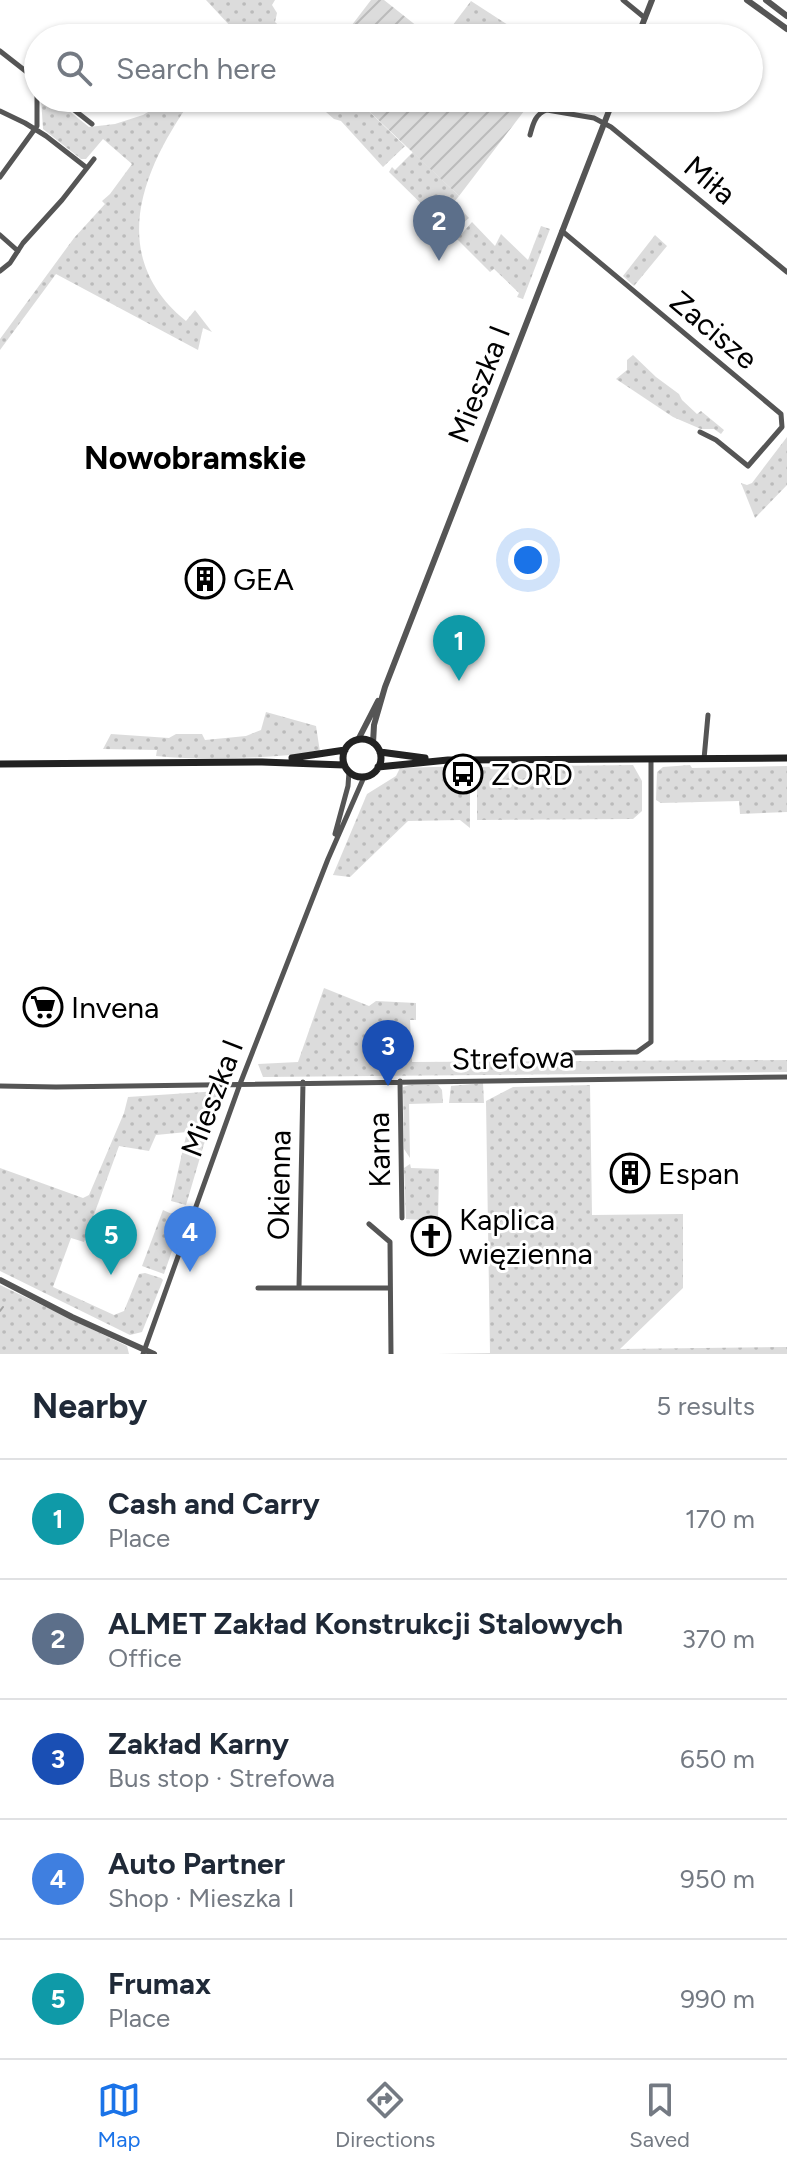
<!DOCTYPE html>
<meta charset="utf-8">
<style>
body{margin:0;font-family:Figtree,sans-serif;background:#f6f6f7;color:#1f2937}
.you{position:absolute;left:528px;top:560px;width:28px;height:28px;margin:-20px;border:6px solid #fff;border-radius:50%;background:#1a73e8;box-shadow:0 0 0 12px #1a73e833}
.badge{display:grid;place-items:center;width:52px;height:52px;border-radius:50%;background:#1a73e8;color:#fff;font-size:26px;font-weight:700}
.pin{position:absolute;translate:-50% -66px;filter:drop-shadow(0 2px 4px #0008)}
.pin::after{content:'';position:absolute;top:42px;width:28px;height:24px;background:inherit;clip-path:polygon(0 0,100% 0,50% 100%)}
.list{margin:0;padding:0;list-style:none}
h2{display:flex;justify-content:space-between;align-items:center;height:104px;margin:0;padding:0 32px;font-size:34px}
h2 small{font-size:26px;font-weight:400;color:#747a83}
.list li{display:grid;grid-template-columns:52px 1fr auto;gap:24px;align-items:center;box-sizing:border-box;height:120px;padding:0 32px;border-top:2px solid #e0e1e3}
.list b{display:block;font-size:30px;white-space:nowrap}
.list p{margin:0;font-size:26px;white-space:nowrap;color:#747a83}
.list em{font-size:26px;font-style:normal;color:#747a83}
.icon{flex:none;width:44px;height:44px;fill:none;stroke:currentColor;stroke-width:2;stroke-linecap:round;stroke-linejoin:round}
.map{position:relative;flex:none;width:787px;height:1354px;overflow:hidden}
.search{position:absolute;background:#fff;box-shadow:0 2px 6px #0004;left:24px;right:24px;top:24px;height:88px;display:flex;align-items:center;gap:20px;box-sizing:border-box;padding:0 28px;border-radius:44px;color:#747a83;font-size:30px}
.sheet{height:704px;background:#fff}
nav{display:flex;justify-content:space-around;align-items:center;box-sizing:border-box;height:112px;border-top:2px solid #e0e1e3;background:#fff;font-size:22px;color:#747a83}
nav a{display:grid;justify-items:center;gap:4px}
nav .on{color:#1a73e8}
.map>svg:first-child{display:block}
.grass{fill:url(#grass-dots)}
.garden{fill:url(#garden-furrows)}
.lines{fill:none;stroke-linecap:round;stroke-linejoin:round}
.stream{stroke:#a3a3a3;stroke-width:2}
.minor{stroke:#555;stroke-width:5}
.tertiary{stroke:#555;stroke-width:6}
.secondary{stroke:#222;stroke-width:7}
.labels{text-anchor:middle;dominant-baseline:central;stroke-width:6;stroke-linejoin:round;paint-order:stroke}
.street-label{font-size:30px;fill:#000;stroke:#fff}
.poi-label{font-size:30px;fill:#000;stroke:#fff;text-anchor:start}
.neighbourhood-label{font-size:32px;font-weight:bold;fill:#000;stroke:#fff}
</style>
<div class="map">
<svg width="787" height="1354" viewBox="0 0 787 1354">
<defs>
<pattern id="grass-dots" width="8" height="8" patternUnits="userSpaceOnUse" patternTransform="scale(2)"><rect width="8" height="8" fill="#dcdcdc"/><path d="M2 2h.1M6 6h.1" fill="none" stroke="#bbb" stroke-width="1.8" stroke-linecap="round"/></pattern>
<pattern id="garden-furrows" width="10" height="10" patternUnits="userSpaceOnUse" patternTransform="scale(2)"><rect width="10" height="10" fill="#dcdcdc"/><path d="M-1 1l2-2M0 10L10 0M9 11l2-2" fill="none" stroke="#bbb"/></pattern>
</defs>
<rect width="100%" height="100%" fill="#fff"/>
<path class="grass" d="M 206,0 L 275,0 L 272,5 L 277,13 L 275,22 L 292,38 L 242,38 L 239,35 L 237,38 L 226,38 L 232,28 Z
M 471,1 L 528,38 L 443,38 Z
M 41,98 L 53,98 L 89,127 L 115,124 L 143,115 L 172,98 L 193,98 C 142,169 106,256 186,321 L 195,310 L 212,332 L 203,328 L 198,350 L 56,274 L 0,350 L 0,339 L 74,238 L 105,204 L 102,201 L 110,194 L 132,164 L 103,139 L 86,159 L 81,159 L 43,129 Z
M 310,98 L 355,98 L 405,146 L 383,167 L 341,121 L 334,119 Z
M 413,152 L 459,196 L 454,202 L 469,218 L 451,233 L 389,172 L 392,167 L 395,170 Z
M 472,222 L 495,246 L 501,234 L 528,260 L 541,226 L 550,229 L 523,299 L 517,297 L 519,293 L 494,269 L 490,272 L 457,239 Z
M 655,235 L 667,246 L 634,286 L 623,276 Z
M 633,355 L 656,377 L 679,394 L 682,400 L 697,414 L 701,411 L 724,430 L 721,434 L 714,429 L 701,429 L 673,417 L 616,379 L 627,370 L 627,360 Z
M 787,437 L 787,485 L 755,518 L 741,483 L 747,485 L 752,483 Z
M 266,712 L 316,726 L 320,752 C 266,758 210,761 156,756 L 157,750 L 103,749 L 111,734 L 169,738 L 176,734 L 202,734 L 205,740 L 246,736 L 261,730 Z
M 633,765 L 642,781 L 642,811 L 633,819 L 477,820 L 477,767 Z
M 690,765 L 692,768 L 787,766 L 787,812 L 740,814 L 739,801 L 661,803 L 656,800 L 657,772 L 663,767 Z
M 467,766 L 470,769 L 470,828 L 460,820 L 408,821 L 350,877 L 333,875 L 367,794 L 396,776 L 400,768 Z
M 324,988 L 369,1006 L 376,1001 L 416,1003 L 416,1020 L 410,1020 L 412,1062 L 787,1060 L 787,1072 L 263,1077 L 258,1064 L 298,1062 Z
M 483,1083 L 484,1103 L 449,1103 L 451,1086 Z
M 409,1085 L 438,1085 L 442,1090 L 443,1103 L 409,1104 L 410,1158 L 404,1149 L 403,1087 Z
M 590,1085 L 592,1215 L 683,1214 L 683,1288 L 620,1349 L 787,1347 L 787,1354 L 438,1354 L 490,1353 L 486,1101 L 513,1087 Z
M 219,1091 L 223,1096 L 222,1103 L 204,1144 L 186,1205 L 171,1201 L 187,1132 L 156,1135 L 149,1151 L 119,1146 L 84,1242 L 71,1238 L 53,1287 L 114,1315 L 124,1311 L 139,1274 L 145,1273 L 161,1278 L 163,1280 L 161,1285 L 142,1332 L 130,1335 L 0,1271 L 0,1168 L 83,1198 L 89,1195 L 124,1113 L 128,1097 Z
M 410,1164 L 411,1168 L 439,1169 L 438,1221 L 406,1219 L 404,1168 Z
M 163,1210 L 183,1219 L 164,1274 L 142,1266 Z
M 0,1285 L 127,1346 L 129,1354 L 0,1354 Z"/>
<path class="garden" d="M 371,0 L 384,0 L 432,38 L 342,38 Z
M 355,98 L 534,98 L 459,196 Z"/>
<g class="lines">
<path class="stream" d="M 0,1311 L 3,1307"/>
<path class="minor" d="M 623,0 L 645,18
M 0,51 L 37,80
M 59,98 L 92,124
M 0,111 L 25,123 L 46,136 L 87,168
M 530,135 C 533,124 535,114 547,110 L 594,118 L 611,127 L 787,272
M 0,177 L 37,126 L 37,80
M 562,231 L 781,414 L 782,427 L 748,466 L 716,440 L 700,432
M 0,235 L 18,251
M 0,271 L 10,263 L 23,243 L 62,200 L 94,159
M 704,759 L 708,715
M 335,834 L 348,786 L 349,772
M 558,1053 L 637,1052 L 651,1042 L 651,759
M 400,1081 L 402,1218
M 0,1086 L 56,1087 L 787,1077
M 369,1224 L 390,1242 L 391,1354
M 258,1288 L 390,1288
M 299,1288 L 303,1082
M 143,1354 L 240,1084 L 328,859 L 364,777"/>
<path class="tertiary" d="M 747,0 L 787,29
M 766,0 L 787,16
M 637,38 L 652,0
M 358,740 L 378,701
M 373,743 L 374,725 L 385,687 L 614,98
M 0,1280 L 72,1317 L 154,1354"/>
<path class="secondary" d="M343 758a19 19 0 1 1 38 0a19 19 0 1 1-38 0Z
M 380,752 L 425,758
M 292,758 L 345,750
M 0,764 L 262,762 L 344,765
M 378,767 L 448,760 L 787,758"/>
</g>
<defs>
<symbol id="building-ring" viewBox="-11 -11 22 22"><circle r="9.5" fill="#fff" stroke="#000" stroke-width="1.5"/><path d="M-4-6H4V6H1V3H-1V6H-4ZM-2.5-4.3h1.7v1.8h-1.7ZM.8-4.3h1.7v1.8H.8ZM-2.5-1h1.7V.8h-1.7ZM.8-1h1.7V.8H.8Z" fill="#000"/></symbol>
<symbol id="bus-ring" viewBox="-11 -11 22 22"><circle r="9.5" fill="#fff" stroke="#000" stroke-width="1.5"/><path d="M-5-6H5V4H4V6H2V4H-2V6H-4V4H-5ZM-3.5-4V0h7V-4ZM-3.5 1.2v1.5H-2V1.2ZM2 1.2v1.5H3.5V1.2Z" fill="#000"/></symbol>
<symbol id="supermarket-ring" viewBox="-11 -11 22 22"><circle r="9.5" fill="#fff" stroke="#000" stroke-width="1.5"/><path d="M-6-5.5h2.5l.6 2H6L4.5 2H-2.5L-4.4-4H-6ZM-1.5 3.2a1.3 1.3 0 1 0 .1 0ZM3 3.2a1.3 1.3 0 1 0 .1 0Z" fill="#000"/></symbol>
<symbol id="church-ring" viewBox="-11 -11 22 22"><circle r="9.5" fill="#fff" stroke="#000" stroke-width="1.5"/><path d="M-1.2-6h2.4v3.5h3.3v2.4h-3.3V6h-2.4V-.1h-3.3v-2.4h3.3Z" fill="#000"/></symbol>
</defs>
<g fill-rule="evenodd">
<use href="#building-ring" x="183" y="557" width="44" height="44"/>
<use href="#bus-ring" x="441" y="752" width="44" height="44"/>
<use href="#supermarket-ring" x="21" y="985" width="44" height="44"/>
<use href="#building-ring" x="608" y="1151" width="44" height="44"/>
<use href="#church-ring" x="409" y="1214" width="44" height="44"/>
</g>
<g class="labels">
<g class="street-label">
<text transform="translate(710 180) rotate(40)">Miła</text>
<text transform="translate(714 330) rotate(40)">Zacisze</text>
<text transform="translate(479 384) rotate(-69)">Mieszka I</text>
<text transform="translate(513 1058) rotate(-1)">Strefowa</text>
<text transform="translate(212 1098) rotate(-69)">Mieszka I</text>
<text transform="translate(379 1150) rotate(-91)">Karna</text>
<text transform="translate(279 1185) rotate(-89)">Okienna</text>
</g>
<g class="poi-label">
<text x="233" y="579">GEA</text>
<text x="491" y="774">ZORD</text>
<text x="71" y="1007">Invena</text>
<text x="658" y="1173">Espan</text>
<text x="459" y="1219">Kaplica<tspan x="459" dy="34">więzienna</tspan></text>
</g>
<g class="neighbourhood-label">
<text x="195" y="458">Nowobramskie</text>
</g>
</g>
</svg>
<div class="you"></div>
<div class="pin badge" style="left:459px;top:681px;background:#0f9aa8">1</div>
<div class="pin badge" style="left:439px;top:261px;background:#5c6f8a">2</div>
<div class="pin badge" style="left:388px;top:1086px;background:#1a4fb4">3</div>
<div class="pin badge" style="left:190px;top:1272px;background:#3f7fe0">4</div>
<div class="pin badge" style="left:111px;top:1275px;background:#0f9aa8">5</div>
<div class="search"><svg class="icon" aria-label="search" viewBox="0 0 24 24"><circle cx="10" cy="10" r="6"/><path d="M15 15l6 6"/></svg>Search here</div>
</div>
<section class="sheet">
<h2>Nearby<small>5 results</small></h2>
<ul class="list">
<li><span class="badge" style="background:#0f9aa8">1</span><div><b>Cash and Carry</b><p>Place</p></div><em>170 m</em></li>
<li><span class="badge" style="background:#5c6f8a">2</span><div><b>ALMET Zakład Konstrukcji Stalowych</b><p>Office</p></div><em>370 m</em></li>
<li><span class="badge" style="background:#1a4fb4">3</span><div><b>Zakład Karny</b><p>Bus stop · Strefowa</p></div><em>650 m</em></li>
<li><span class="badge" style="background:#3f7fe0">4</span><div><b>Auto Partner</b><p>Shop · Mieszka I</p></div><em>950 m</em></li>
<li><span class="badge" style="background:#0f9aa8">5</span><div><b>Frumax</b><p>Place</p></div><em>990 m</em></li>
</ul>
</section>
<nav>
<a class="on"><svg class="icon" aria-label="map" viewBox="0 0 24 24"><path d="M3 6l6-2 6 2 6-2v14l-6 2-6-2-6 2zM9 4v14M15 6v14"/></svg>Map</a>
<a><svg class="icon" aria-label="directions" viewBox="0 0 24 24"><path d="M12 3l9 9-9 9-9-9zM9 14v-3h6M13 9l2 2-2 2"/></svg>Directions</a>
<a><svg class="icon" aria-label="saved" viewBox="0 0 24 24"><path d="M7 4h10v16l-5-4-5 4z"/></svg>Saved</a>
</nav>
